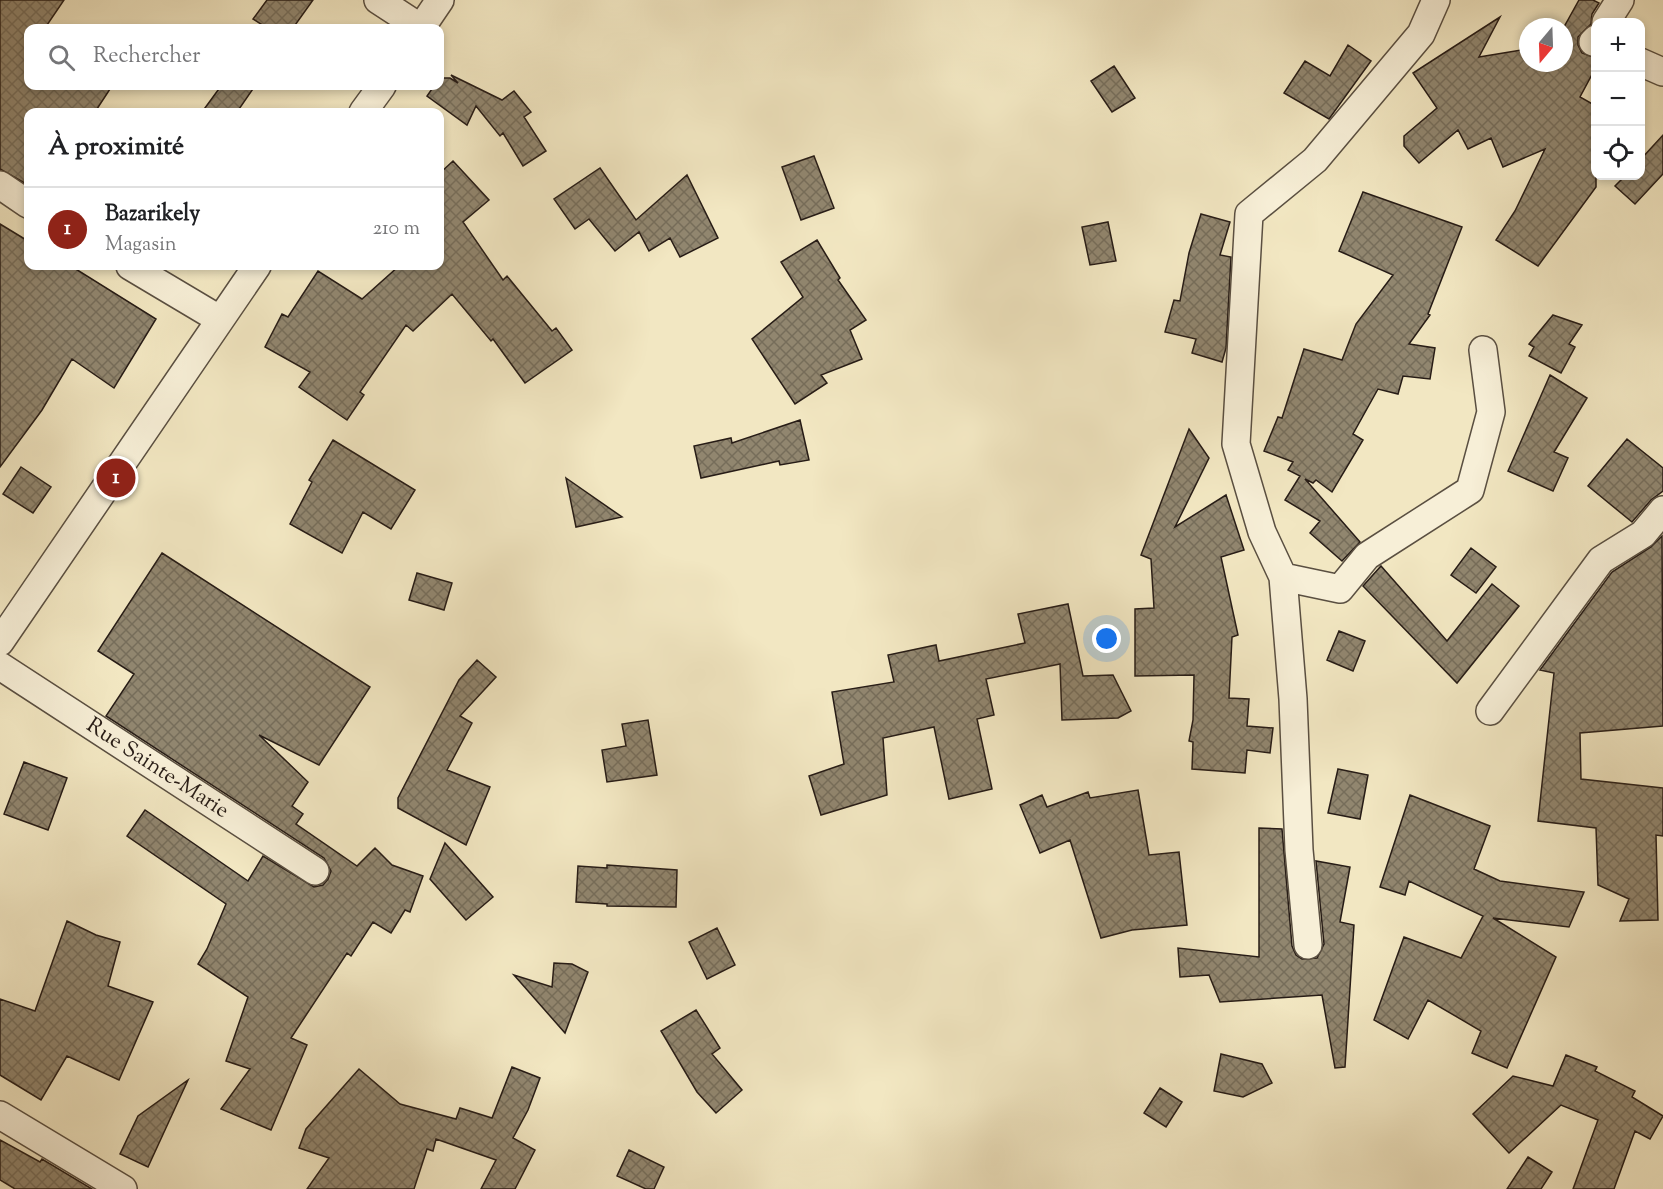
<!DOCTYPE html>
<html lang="fr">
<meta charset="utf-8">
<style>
body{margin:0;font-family:"Sorts Mill Goudy",serif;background:#f2f2f2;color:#202124}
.controls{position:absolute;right:18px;top:18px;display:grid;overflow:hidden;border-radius:12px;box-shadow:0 3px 9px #0003}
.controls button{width:54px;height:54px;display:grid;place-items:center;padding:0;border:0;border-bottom:2px solid #e0e0e0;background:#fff;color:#202124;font:30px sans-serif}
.compass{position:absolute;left:1519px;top:18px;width:54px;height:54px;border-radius:50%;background:#fff;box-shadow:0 3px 9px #0003;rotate:199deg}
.you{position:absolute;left:1107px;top:639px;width:21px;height:21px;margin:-15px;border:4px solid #fff;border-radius:50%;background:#1a73e8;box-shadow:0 0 0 9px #1a73e833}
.badge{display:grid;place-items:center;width:39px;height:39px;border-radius:50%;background:#8f2418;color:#fff;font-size:20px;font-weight:700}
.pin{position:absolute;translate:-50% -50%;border:3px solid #fff;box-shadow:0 2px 6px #0006}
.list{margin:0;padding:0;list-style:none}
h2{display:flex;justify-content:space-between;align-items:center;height:78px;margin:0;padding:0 24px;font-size:26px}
h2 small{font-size:20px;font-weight:400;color:#757577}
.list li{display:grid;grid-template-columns:39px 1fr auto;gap:18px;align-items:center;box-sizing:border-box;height:84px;padding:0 24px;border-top:2px solid #e0e0e0}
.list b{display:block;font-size:22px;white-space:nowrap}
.list p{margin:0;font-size:20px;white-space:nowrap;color:#757577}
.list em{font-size:20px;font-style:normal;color:#757577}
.icon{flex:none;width:33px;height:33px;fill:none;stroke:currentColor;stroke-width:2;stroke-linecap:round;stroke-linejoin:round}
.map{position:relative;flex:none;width:1663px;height:1189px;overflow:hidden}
.search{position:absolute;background:#fff;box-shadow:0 3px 9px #0003;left:24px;top:24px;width:420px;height:66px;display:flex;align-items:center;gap:15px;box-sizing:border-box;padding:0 21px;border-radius:12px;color:#757577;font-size:22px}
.panel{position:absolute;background:#fff;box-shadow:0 3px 9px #0003;left:24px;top:108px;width:420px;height:162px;border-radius:12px}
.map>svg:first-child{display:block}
.building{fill:url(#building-cross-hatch);stroke:#271c16;stroke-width:1.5}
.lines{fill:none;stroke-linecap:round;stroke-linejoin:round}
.street-casing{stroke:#5a4f41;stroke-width:30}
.street{stroke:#f7efd7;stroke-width:27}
.labels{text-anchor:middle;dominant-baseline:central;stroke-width:4.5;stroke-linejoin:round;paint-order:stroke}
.street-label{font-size:22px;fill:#271c16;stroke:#f7efd7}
</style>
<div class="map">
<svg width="1663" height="1189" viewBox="0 0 1663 1189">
<defs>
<pattern id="building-cross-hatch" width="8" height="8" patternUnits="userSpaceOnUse" patternTransform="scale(1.5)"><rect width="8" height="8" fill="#91866f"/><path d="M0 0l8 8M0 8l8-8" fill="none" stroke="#766d5a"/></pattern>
</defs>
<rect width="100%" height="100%" fill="#f2e7c2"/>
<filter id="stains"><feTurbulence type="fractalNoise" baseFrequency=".00333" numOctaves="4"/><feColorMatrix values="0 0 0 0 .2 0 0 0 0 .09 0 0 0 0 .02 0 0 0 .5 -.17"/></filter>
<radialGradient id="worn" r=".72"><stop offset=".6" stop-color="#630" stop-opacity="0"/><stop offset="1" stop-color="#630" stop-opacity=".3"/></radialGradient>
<path class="building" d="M 0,0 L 64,0 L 45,28 L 28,28 L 28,86 L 112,86 L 95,112 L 28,112 L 28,185 L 0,169 Z
M 267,0 L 313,0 L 293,28 L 267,28 L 253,19 Z
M 1579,0 L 1593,0 L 1599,3 L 1592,14 L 1591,24 L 1578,37 L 1578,45 L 1582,53 L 1596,58 L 1596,67 L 1580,97 L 1596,106 L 1596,187 L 1538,266 L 1496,240 L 1515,211 L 1545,149 L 1503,167 L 1491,138 L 1468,149 L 1458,130 L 1419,163 L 1404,146 L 1404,136 L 1437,108 L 1413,73 L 1500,17 L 1479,57 L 1528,49 L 1528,63 L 1564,63 L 1564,27 Z
M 1348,45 L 1371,61 L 1329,119 L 1284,93 L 1305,61 L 1330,76 Z
M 1114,66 L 1135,98 L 1112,112 L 1091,81 Z
M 451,75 L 502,100 L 514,91 L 531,112 L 524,117 L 546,151 L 523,166 L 503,133 L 500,136 L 476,106 L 467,125 L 427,96 L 434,86 L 440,86 L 440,78 L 450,78 L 458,83 Z
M 221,86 L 255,86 L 237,112 L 202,112 Z
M 1663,135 L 1663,174 L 1635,204 L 1615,186 L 1625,176 L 1641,176 L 1641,159 Z
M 814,156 L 834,208 L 801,220 L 782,167 Z
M 453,161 L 489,200 L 463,222 L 503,280 L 507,276 L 552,331 L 556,328 L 572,350 L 525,383 L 493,339 L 491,341 L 452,294 L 413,331 L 406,325 L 360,392 L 364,395 L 347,420 L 299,387 L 310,372 L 265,347 L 282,314 L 288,317 L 318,271 L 362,299 L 399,266 L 440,266 L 440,173 Z
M 600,168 L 636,220 L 687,175 L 718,238 L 680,257 L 670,238 L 649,251 L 639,232 L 615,251 L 589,219 L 575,229 L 554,199 Z
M 1363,192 L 1462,227 L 1428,314 L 1430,315 L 1409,344 L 1435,348 L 1430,379 L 1403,376 L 1398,394 L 1378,389 L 1353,434 L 1363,440 L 1332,492 L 1316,480 L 1313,483 L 1305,479 L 1360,542 L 1342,561 L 1310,533 L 1320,521 L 1285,500 L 1300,476 L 1288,470 L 1293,462 L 1264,451 L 1278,417 L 1282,418 L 1304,349 L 1342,360 L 1356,324 L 1393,275 L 1339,251 Z
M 1201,214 L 1230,222 L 1220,255 L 1231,257 L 1226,348 L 1222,362 L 1192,353 L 1196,339 L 1165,332 L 1174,300 L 1180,301 L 1189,253 Z
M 1108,222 L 1116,261 L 1090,265 L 1082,227 Z
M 0,224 L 28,241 L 28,266 L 71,266 L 156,319 L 114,388 L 72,359 L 42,410 L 0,467 Z
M 817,240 L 840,278 L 838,280 L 866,320 L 850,330 L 862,359 L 821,375 L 827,383 L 795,404 L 752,339 L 803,297 L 781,262 Z
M 1553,315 L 1582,325 L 1569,344 L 1575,347 L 1561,373 L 1529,356 L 1534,347 L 1529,344 Z
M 1550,375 L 1587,398 L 1554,452 L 1568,458 L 1553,491 L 1508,471 Z
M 800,420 L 809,460 L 780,465 L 779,461 L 701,478 L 694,446 L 731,438 L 732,443 Z
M 1189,429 L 1209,458 L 1175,527 L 1226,495 L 1244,550 L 1221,557 L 1238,635 L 1232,637 L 1229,698 L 1249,699 L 1247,726 L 1273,728 L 1270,753 L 1247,750 L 1245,773 L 1192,769 L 1193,742 L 1189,741 L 1193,720 L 1194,675 L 1135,676 L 1135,609 L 1154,608 L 1151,559 L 1141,555 Z
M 1627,439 L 1663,468 L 1663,491 L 1651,500 L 1632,522 L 1588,486 Z
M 333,440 L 415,490 L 391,529 L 363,512 L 342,553 L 290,524 L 312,482 L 309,480 Z
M 21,467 L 51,487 L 33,513 L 3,494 Z
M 566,478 L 622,517 L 576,527 Z
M 1662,536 L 1663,726 L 1580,733 L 1581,779 L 1663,788 L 1663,836 L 1656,835 L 1658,920 L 1620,921 L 1629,899 L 1598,885 L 1596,828 L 1538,821 L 1554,673 L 1540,670 L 1612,572 L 1651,547 Z
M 1471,548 L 1496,567 L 1476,593 L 1451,575 Z
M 162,553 L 370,687 L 319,765 L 259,735 L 308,782 L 292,806 L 303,814 L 296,824 L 357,866 L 375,848 L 392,865 L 423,876 L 410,912 L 405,910 L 391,933 L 373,922 L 351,956 L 347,953 L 291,1038 L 307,1045 L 271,1130 L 221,1109 L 250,1069 L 226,1061 L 248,997 L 198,964 L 207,949 L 226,904 L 127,836 L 145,810 L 248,881 L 263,856 L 314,887 L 323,885 L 328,879 L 331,871 L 324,858 L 106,716 L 134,674 L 98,651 Z
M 1381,566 L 1447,641 L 1492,584 L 1519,606 L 1457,683 L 1363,586 Z
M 417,573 L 452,583 L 444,610 L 409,600 Z
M 1068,604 L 1083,676 L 1113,675 L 1131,711 L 1118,718 L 1062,720 L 1060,664 L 986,679 L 994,715 L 977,719 L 992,789 L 949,799 L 934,727 L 883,738 L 887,795 L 821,815 L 809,776 L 844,764 L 832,692 L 894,682 L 888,655 L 936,645 L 939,661 L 1025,643 L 1018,614 Z
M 1339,631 L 1365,641 L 1353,671 L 1327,660 Z
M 477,660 L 496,677 L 460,716 L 472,723 L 447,770 L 490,787 L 466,845 L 398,808 L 398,798 L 459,680 Z
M 648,720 L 657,775 L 607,782 L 602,750 L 626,746 L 622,724 Z
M 24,762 L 67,778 L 48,830 L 4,814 Z
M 1338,769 L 1368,775 L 1360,819 L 1328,813 Z
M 1138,790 L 1149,855 L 1179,852 L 1187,925 L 1132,930 L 1101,938 L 1070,840 L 1040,853 L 1020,805 L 1042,795 L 1047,807 L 1088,792 L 1090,798 Z
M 1410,795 L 1490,826 L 1474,869 L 1500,881 L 1584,892 L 1569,927 L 1493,918 L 1556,957 L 1507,1068 L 1472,1053 L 1481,1031 L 1428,1000 L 1408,1039 L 1374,1020 L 1404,937 L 1461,958 L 1483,916 L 1409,881 L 1405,895 L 1380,887 Z
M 1259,828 L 1282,829 L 1292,946 L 1296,955 L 1302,959 L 1317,958 L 1324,944 L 1316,861 L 1350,867 L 1340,922 L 1354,925 L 1345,1067 L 1335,1068 L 1322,995 L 1220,1002 L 1209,975 L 1180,977 L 1178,948 L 1259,957 Z
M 445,843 L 493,897 L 466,920 L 430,879 Z
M 607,865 L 677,870 L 676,907 L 607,906 L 607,904 L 576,902 L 578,866 L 607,868 Z
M 67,921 L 96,935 L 120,942 L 108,986 L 153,1002 L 119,1080 L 67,1056 L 41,1100 L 0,1075 L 0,999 L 35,1011 Z
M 717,928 L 735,965 L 707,979 L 689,942 Z
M 554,963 L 572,964 L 588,972 L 565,1033 L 514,975 L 552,987 Z
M 696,1010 L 720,1048 L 712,1054 L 742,1090 L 716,1113 L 697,1092 L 661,1031 Z
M 1221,1054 L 1262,1064 L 1272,1083 L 1243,1097 L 1214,1091 Z
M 1566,1055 L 1597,1067 L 1595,1071 L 1635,1091 L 1632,1097 L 1663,1116 L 1650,1139 L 1635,1131 L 1614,1189 L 1573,1189 L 1598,1120 L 1561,1105 L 1509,1153 L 1473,1114 L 1513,1076 L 1553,1086 Z
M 512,1067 L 540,1078 L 528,1110 L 513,1138 L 535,1150 L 515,1189 L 481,1189 L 496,1160 L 436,1139 L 433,1151 L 427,1149 L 414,1189 L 307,1189 L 329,1158 L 299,1148 L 306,1129 L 359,1069 L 400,1104 L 456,1119 L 460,1108 L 492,1118 Z
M 188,1080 L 148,1167 L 120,1154 L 138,1116 Z
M 1160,1088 L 1182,1102 L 1166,1127 L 1144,1113 Z
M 0,1140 L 40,1162 L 42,1159 L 92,1189 L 15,1189 L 0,1180 Z
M 629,1150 L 664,1167 L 654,1189 L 646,1189 L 617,1176 Z
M 1528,1157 L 1552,1172 L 1541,1189 L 1507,1189 Z"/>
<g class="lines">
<defs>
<path id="street" d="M 378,0 L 421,28
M 1606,22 L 1620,0
M 421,28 L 440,0
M 1596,39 L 1593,42 L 1596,43
M 1640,62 L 1663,72
M 363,112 L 382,86
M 0,185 L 28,204
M 130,266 L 219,319
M 1283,577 L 1340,589 L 1367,556 L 1470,490 L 1491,412 L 1483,350
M 0,642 L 257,266
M 0,666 L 315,871
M 1490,711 L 1601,560 L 1643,534 L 1663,510
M 1308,945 L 1299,850 L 1293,699 L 1283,577 L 1262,532 L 1236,444 L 1249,214 L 1315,160 L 1421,34 L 1436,0
M 0,1115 L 123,1189"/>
</defs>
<use href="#street" class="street-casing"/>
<use href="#street" class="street"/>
</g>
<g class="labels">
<g class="street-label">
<text transform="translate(157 769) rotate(33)">Rue Sainte-Marie</text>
</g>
</g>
<rect width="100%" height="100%" filter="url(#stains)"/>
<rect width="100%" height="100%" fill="url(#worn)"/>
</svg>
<div class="controls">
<button>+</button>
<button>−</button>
<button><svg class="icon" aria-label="locate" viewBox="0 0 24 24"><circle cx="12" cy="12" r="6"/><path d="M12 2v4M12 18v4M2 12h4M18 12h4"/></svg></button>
</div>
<svg class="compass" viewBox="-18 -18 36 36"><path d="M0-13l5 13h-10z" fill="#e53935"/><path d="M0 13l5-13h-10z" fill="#757577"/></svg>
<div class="you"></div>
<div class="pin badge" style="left:116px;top:478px">1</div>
<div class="search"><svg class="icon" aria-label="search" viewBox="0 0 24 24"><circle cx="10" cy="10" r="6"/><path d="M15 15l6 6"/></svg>Rechercher</div>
<section class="panel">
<h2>À proximité<small></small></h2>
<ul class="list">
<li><span class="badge">1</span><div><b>Bazarikely</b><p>Magasin</p></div><em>210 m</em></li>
</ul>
</section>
</div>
